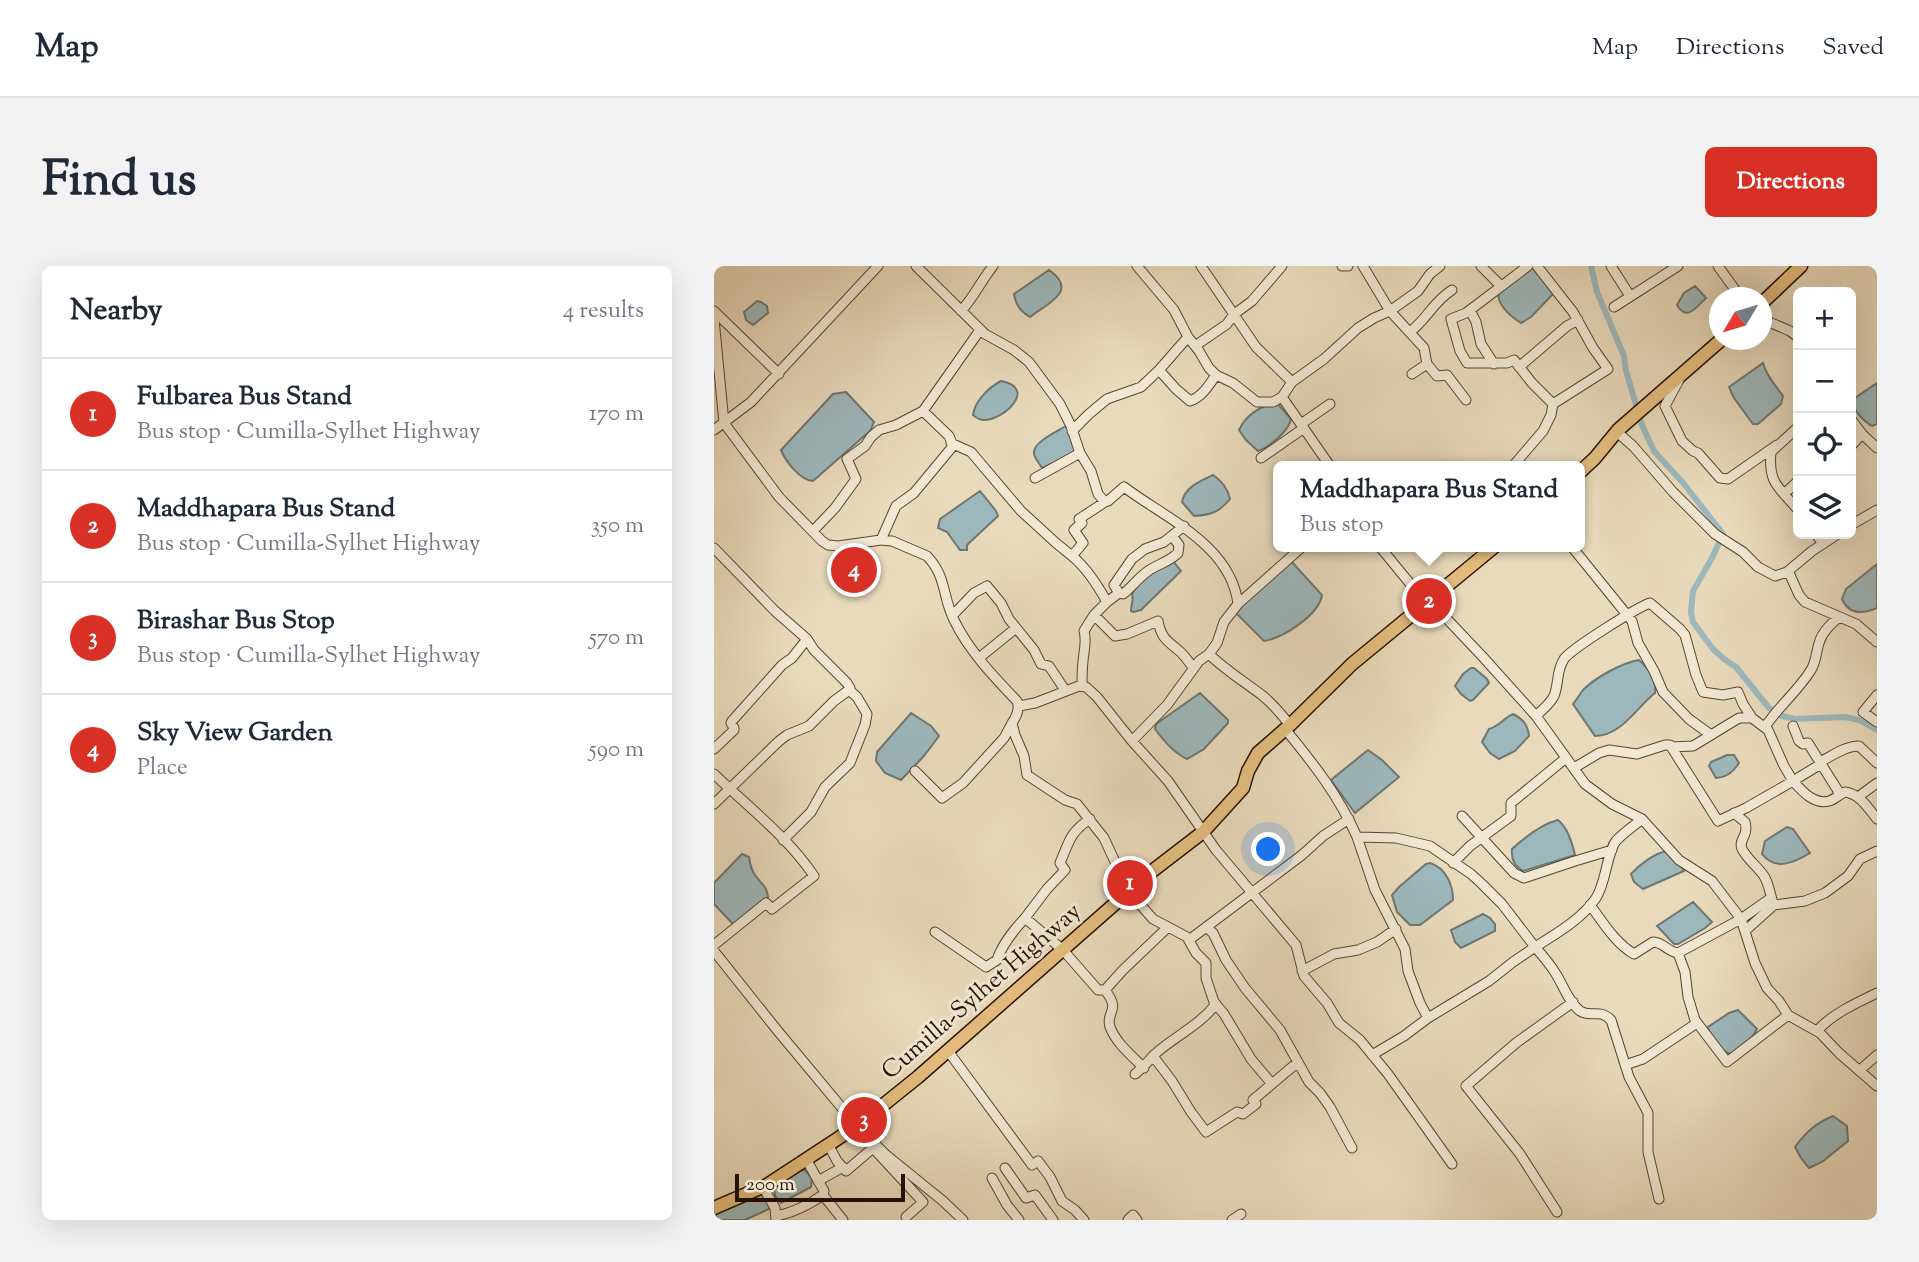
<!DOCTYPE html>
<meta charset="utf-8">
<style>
body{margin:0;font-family:"Sorts Mill Goudy",serif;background:#f2f2f3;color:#1f2937}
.controls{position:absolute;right:21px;top:21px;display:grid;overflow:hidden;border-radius:10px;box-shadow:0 7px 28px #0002}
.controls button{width:63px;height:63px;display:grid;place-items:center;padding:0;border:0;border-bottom:2px solid #e0e1e3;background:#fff;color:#1f2937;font:35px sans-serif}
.compass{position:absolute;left:995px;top:21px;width:63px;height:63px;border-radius:50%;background:#fff;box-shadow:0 7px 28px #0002;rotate:232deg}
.scale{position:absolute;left:21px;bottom:18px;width:170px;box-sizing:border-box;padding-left:7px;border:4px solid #271200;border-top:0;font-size:19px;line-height:24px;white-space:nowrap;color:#271200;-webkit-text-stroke:5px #f1e7d3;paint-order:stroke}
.you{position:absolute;left:555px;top:584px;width:24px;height:24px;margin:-18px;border:5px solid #fff;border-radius:50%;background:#1a73e8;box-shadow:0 0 0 10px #1a73e833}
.badge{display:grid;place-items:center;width:46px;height:46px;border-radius:50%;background:#d93025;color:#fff;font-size:23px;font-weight:700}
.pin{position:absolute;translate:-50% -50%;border:4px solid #fff;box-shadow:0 2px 7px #0006}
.popup{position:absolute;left:559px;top:195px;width:312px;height:91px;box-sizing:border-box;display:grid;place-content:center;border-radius:10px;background:#fff;filter:drop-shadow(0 2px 5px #0005);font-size:23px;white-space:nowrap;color:#747a83}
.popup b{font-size:26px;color:#1f2937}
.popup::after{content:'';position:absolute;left:50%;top:100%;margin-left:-14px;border:14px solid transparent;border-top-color:#fff}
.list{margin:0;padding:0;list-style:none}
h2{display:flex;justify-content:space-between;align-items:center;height:91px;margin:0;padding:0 28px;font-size:30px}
h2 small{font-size:23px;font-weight:400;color:#747a83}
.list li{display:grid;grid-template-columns:46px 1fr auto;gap:21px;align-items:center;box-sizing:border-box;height:112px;padding:0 28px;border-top:2px solid #e0e1e3}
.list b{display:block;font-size:26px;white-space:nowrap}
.list p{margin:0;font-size:23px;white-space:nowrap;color:#747a83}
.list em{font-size:23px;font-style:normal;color:#747a83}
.icon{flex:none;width:38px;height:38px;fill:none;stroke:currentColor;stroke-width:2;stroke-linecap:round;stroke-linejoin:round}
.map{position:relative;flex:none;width:1163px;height:954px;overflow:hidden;border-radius:10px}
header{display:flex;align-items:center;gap:42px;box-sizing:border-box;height:98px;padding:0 35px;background:#fff;border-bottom:2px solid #e0e1e3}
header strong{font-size:33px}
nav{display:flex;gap:38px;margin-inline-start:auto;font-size:24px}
.intro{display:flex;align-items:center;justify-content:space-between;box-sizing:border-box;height:168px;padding:0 42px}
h1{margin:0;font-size:49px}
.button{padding:18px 32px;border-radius:10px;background:#d93025;color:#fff;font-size:24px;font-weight:700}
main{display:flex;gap:42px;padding:0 42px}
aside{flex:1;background:#fff;border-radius:10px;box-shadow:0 7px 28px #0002}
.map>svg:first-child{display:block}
.water{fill:#9db8bc;stroke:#6e7671;stroke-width:2}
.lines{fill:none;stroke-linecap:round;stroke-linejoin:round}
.canal{stroke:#9db8bc;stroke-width:6}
.minor-casing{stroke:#58442f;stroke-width:11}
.highway-casing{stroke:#271200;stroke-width:15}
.minor{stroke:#f1e7d3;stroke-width:9}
.highway{stroke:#e4bd7e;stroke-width:12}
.labels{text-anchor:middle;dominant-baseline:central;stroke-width:6;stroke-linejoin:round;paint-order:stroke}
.street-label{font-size:24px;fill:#271200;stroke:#f1e7d3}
</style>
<header>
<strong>Map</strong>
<nav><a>Map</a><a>Directions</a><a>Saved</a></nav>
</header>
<div class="intro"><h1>Find us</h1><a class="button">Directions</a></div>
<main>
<aside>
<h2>Nearby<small>4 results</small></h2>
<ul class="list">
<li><span class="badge">1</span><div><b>Fulbarea Bus Stand</b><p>Bus stop · Cumilla-Sylhet Highway</p></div><em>170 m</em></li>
<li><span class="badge">2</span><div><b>Maddhapara Bus Stand</b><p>Bus stop · Cumilla-Sylhet Highway</p></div><em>350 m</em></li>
<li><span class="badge">3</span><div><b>Birashar Bus Stop</b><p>Bus stop · Cumilla-Sylhet Highway</p></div><em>570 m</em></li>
<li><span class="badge">4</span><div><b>Sky View Garden</b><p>Place</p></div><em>590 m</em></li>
</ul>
</aside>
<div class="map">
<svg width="1163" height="954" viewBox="0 0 1163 954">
<rect width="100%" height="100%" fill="#e9dabb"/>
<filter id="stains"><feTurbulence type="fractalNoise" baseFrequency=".00286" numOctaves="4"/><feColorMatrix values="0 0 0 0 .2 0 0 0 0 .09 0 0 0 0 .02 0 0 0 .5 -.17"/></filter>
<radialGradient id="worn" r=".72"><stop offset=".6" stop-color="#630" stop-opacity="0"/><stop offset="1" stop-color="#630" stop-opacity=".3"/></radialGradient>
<path class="water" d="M 815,1 L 820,2 L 840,27 L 817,51 L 807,57 C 796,50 783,39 784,25 Z
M 335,4 C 365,25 334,37 316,51 C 306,45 302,39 300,28 Z
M 981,20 L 992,32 C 982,41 973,56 963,39 L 970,27 Z
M 43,35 L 47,36 L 53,40 L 54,47 L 39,59 L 32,54 L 30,46 Z
M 1049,97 C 1052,109 1061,119 1069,130 L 1067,138 L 1044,158 L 1039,158 L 1020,132 L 1015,121 Z
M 287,115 C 324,122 290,154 270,154 C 265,154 263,152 259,149 C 261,135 274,122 287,115 Z
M 1163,117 L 1163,158 L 1158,160 C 1149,155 1139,144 1138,134 Z
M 132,126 L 160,156 L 156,165 L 99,215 C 86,214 72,196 67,184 L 119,128 Z
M 563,137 L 577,153 C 575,165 555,181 544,185 L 532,174 L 525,164 C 532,149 547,139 563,137 Z
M 352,160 L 354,161 L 363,186 L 328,202 C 326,198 319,191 320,186 C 320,176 344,165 352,160 Z
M 499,209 C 508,215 514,223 516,233 C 506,246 496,249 480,250 L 468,236 C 471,221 486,215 499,209 Z
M 266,225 L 282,245 L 284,250 L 253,279 L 253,284 L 246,284 L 233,266 L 224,262 L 226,253 Z
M 459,295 L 467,305 L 427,344 L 419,346 L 417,345 C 417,338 420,334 418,328 L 429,310 Z
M 577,295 L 608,329 C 605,349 569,372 550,375 L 523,348 L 523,342 Z
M 1163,298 L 1163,342 C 1149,348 1135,349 1128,333 L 1132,323 Z
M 925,394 C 935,403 943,413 941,427 C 922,442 907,470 881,470 L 859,438 C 863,433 866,428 869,424 C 882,411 908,397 925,394 Z
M 757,402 L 760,402 L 773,413 L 775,417 L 759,434 L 756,435 L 747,428 L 741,420 L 749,408 Z
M 486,427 L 514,454 L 514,457 L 490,483 L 473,493 C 459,486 450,475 441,463 L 442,458 Z
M 197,447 L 217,460 L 225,470 L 209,491 L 187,514 L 171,507 L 162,495 L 163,486 Z
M 799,448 C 809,453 814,459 815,470 L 801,485 L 785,493 L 776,487 L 768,476 L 775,463 C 784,461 790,452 799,448 Z
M 654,484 L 668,494 L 685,511 L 641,547 L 617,514 Z
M 1013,489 L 1020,489 L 1025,497 C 1019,506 1013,511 1002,512 L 995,500 L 997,496 Z
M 844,554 C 854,562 858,577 861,589 L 809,605 C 800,600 797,592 798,583 C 810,572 828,558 844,554 Z
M 1073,561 L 1079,563 L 1096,587 C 1080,597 1061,605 1048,588 L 1051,575 Z
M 952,585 L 967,599 L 970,605 L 929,623 L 920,616 L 917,608 C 926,598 940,588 952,585 Z
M 28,588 L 35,591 C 36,598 37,604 41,609 C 47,618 53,620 54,631 L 23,657 L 19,658 L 0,638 L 0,617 Z
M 716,597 C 732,602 739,619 739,634 L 706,659 L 696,659 L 683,646 L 678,629 L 685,621 L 712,598 Z
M 979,636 L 998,656 L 991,662 L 964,678 L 960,678 L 943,660 Z
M 769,648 L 776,652 L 781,658 L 781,665 L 747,682 L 741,676 L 737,664 Z
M 1024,744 L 1043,763 C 1036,776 1029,781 1016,788 C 1002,781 996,776 994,761 L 1015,747 Z
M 1119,850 L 1133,860 L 1134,875 L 1108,896 L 1095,902 L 1087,892 L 1081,881 C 1092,866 1102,857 1119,850 Z
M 91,904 L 98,912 L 97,921 L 67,937 L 61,930 L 60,920 L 85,905 Z
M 49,927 L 57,942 L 31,954 L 4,954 L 2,949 L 5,944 Z"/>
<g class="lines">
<path class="canal" d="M 877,0 L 883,26 L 910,90 L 912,105 L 928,159 L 940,185 L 970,218 L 1009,268 L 998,292 L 979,325 L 977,346 L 979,356 L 999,383 L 1010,393 L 1022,401 L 1055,442 L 1068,450 L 1081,453 L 1131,451 L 1145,454 L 1163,464"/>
<defs>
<path id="minor" d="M 202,0 L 271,68 L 300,84 L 315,96 L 346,138 L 357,160 L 366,187 L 377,205 L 384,228 L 391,236 L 394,235 L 410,221 C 451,252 517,279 524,338
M 423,0 L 460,44 L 474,71 L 485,85 L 495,102 L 502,109 L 519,117 L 543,136 L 559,136 L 568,131
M 487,0 L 542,81 L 578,116 L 568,131 L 616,200
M 628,0 L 634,0
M 649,0 L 676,45 L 710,82 L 713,98 L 723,110 L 733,109 L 752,134
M 767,0 L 787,20
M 814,0 L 752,47 L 737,53 L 746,85 L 753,97 L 793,97 L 800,94 L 818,117 L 839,138
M 897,0 L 916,30
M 1004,0 L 1027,32
M 900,41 L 964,0
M 756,44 L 762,56 L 767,78 L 780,98
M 0,45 L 65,108
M 247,45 C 260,31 267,15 279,0
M 0,53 L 10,157 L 65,231 L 108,275 L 114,279 L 124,280 L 167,274 L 178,275 L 213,290 C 233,311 228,330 240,354 C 255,385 280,411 303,435 C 306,443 303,450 298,457 L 301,469 L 310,490 L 313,509 L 351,534 L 363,538 L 390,572 L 415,626 L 439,653 L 473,671 L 482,687 L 492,697 L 492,712 L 500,736 L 510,748 L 537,793 L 558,818
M 1048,53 L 1076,65 L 1084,71
M 696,66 C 713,53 720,35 738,24
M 481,80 L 513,58 L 519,49 L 538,35 L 568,0
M 805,101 L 853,60 L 864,54
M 445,104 L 474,71
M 698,108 L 713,98
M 965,114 L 951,140 L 968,175 L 979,185 L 984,187 L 1006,212 L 1014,213 L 1063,179
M 578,116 L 610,93 L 644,62 L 660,52 L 676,45 L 704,25 L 716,8 L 726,0
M 1137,153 L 1148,168 L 1163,182
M 587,158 L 616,138
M 1084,161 L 1057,186 C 1054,218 1065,221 1084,244
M 0,164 L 37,136 L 164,0
M 358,165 L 375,148 L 393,133 L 427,121 L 445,104 L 462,123 L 476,135 C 488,131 495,119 502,109
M 903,166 L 919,180 L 959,226 L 1001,268 L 1029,286 L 1044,301 L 1061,310 L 1073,306 L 1076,309 L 1085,329 L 1091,336 L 1142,358 L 1163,376
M 237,177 L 257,186 L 307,245 L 342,277 L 358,290
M 1137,180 L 1148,168
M 547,192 L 590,162
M 799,200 L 829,165 L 837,149 L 839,138 L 894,103 L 879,82 L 859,46 L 823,0
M 321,212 L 366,187
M 1070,228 L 1084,215
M 1137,259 L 1163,244
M 99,265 L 121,242 L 142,213 L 133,193 L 151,180 L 157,171 L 165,164 L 182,159 L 209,145
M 1102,268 L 1109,278
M 167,274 L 182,240 L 200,227 L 239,180 L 235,170 L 209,145 L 266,64
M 666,281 L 712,337
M 858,281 L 918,355 L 924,377 L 940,405 L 949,426 L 975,453 L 997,469
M 0,282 L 61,345 L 93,373 L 78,392 L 68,399 L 18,455 L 17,457 L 20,462 L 20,464 L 0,483
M 1073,306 L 1098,285 L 1124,268
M 405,327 L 409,328 C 417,322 424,312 434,305 C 444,298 455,296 464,287 L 465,279 L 458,270
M 715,334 L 768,390 L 822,450 L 871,518 L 898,538 L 928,553 L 965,594 L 998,615 L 1027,653 L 1041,697 L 1053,722 L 1065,735 L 1074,749 L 1106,767 L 1125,787 L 1163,820
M 393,336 L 405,327 L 400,319 L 418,293 L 431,283 L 450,276 L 470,260
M 380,349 L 393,336 C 384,320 373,302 358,290 L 369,277 L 360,264 L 368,257 L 365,253 L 391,236
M 238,350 L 260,327 L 273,320 L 287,337 L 295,353 L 320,384 L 327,398 L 335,400 L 351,424
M 495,388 C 511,404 531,416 549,430 C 560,439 568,449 576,459
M 265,392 L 302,362
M 368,420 C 368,412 368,404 369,395 C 370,384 373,375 370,365 L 380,349 L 401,370 L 413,368 L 444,355 C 447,371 452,374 464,384 C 470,388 475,397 480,402
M 1163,429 L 1149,446 L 1163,456
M 305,440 L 321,437 L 365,420 L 372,421 L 383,431 L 418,475 L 454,515 L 502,584 L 582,679 L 590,710 L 613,737 L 625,757 L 646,774 L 674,808 L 738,898
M 822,450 C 828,444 836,438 840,430 C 845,418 842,405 850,393 C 857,383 922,342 936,337 L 966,363 L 971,369 L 982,409 L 989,426 L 1009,429 L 1024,426 L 1029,438 L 1038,452 L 1054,464 L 1070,500 L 1079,515 L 1107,498
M 1079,460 L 1085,475 L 1089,478 L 1094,477 L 1126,528
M 1051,461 C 1064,441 1084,425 1097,404 C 1102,396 1102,387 1105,377 C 1108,366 1117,358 1125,351
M 571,463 C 599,497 625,530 643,571 L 682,572 L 716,580 L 757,608 L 768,618 L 788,638 L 821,681 C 842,668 868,653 882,632 C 892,617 893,586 902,575 C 908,568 921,559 928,553
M 418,475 L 453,439 L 485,395 L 495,388 L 503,377 L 510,356 L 524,338 L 588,281
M 957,481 L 979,480 L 1025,452 L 1038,452
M 1106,496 C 1118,490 1131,480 1145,480 L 1163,497
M 860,502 L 885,487 L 895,484 L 923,488 L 951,479 L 956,479 L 1004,555 L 1032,542 L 1079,515 C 1088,525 1100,539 1115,535 C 1120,534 1126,528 1131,526 C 1146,528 1154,542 1163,553
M 201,505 L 228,532 L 249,517 L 290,472 L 298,457
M 0,508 C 34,541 73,570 100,610 L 58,643 L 52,637 L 0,679
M 1144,531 L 1163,517
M 0,538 L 65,475 L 73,469 L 95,460 L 120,435 L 135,424 L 136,422 L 133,417 L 100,384 L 93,373
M 1020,547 L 1031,556 C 1035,571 1024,573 1028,583 C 1033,593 1044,601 1050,610 C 1055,618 1056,628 1059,637
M 748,550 L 800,607 L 810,612 L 861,595 L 898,584
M 643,571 L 661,624 L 691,683 L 694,705 L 706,737 L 714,752 L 690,770 L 658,789
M 69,574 L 97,546 L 111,521 L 136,497 L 151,459 L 153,448 L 143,431 L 135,424
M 739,597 L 756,580 L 797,550 L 797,537 L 852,492
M 1057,632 L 1027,653 L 964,687 L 971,706 L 974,731 L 981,754 L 1013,796 L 1074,749
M 876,639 C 889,656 901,677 920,688 L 939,676 C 949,676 954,686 964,687
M 311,652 L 333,623 L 351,604 L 346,597 C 355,576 356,566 376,553
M 492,661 L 499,667 L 512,694 L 531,722 L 566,764 L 595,816 L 606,827 L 616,841 L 638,882
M 1031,665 L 1060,639 L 1091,635 L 1111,627 L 1134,610 L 1146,593 L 1163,585
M 221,666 L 272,701 L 283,694 C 288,678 300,664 311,652 L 349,684 L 384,724 L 391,724
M 475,674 L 588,589 L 609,570 L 635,553
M 0,685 L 63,764 L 143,860 L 171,888 L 229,935 L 249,954
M 588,705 L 620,688 L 644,684 L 663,676 L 682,663
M 714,752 L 775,715 L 799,696 L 821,681 C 829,690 836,698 842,708 C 849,719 855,737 866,745 C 877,752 885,742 897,754 L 915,811 L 934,847 L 934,886 L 945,933
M 1103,765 C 1118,748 1142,737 1163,727
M 234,785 L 318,899 L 324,895 L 336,911 L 348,935 L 361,944 L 370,954
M 439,790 L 458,815 L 477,846 L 492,866 L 523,846 L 529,848 L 542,838 L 539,834 L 584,796
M 911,799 L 929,793 L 983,757
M 430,802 C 418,790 402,777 396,761 C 391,745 408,746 391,724 L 409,704 L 453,662
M 1146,804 L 1163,789
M 421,808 C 429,802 434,795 441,788 C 461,770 485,760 502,738
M 114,878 L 123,895 L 132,905 L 159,882 L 209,936 L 192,951
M 291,902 L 312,932 L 321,929 L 339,954
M 278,912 L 293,939 L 305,954
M 104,915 L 129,901
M 49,921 L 61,942 L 62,954
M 109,929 L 129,954
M 843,946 L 806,888 L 752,820 L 802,777 L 859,736
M 62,950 C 78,947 96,938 109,929 L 110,925 L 92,893
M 414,954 L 419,949 L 423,954
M 518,954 L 527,948"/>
<path id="highway" d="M 1048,37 L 1087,0
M 866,206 L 881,192 L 904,164 L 1007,74
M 0,942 L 53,919 L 143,860 L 204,811 L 437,606 L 489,566 L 529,522 L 534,505 L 544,487 L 576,459 L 638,398 L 780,281"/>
</defs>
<use href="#minor" class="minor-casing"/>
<use href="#highway" class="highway-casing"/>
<use href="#minor" class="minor"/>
<use href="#highway" class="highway"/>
</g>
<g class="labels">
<g class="street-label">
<text transform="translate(268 726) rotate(-41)">Cumilla-Sylhet Highway</text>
</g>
</g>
<rect width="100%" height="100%" filter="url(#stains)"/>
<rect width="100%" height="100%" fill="url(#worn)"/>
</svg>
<div class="controls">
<button>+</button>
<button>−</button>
<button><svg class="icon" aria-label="locate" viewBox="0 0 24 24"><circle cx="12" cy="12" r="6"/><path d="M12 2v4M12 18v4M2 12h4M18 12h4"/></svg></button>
<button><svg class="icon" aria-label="layers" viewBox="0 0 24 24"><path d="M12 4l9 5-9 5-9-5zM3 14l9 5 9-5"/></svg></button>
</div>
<svg class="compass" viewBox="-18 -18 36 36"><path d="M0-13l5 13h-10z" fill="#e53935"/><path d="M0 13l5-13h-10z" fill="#747a83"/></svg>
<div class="scale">200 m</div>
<div class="you"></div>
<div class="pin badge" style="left:416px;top:617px">1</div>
<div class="pin badge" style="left:715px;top:335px">2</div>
<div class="popup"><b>Maddhapara Bus Stand</b>Bus stop</div>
<div class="pin badge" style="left:150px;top:854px">3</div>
<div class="pin badge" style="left:140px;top:304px">4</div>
</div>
</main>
